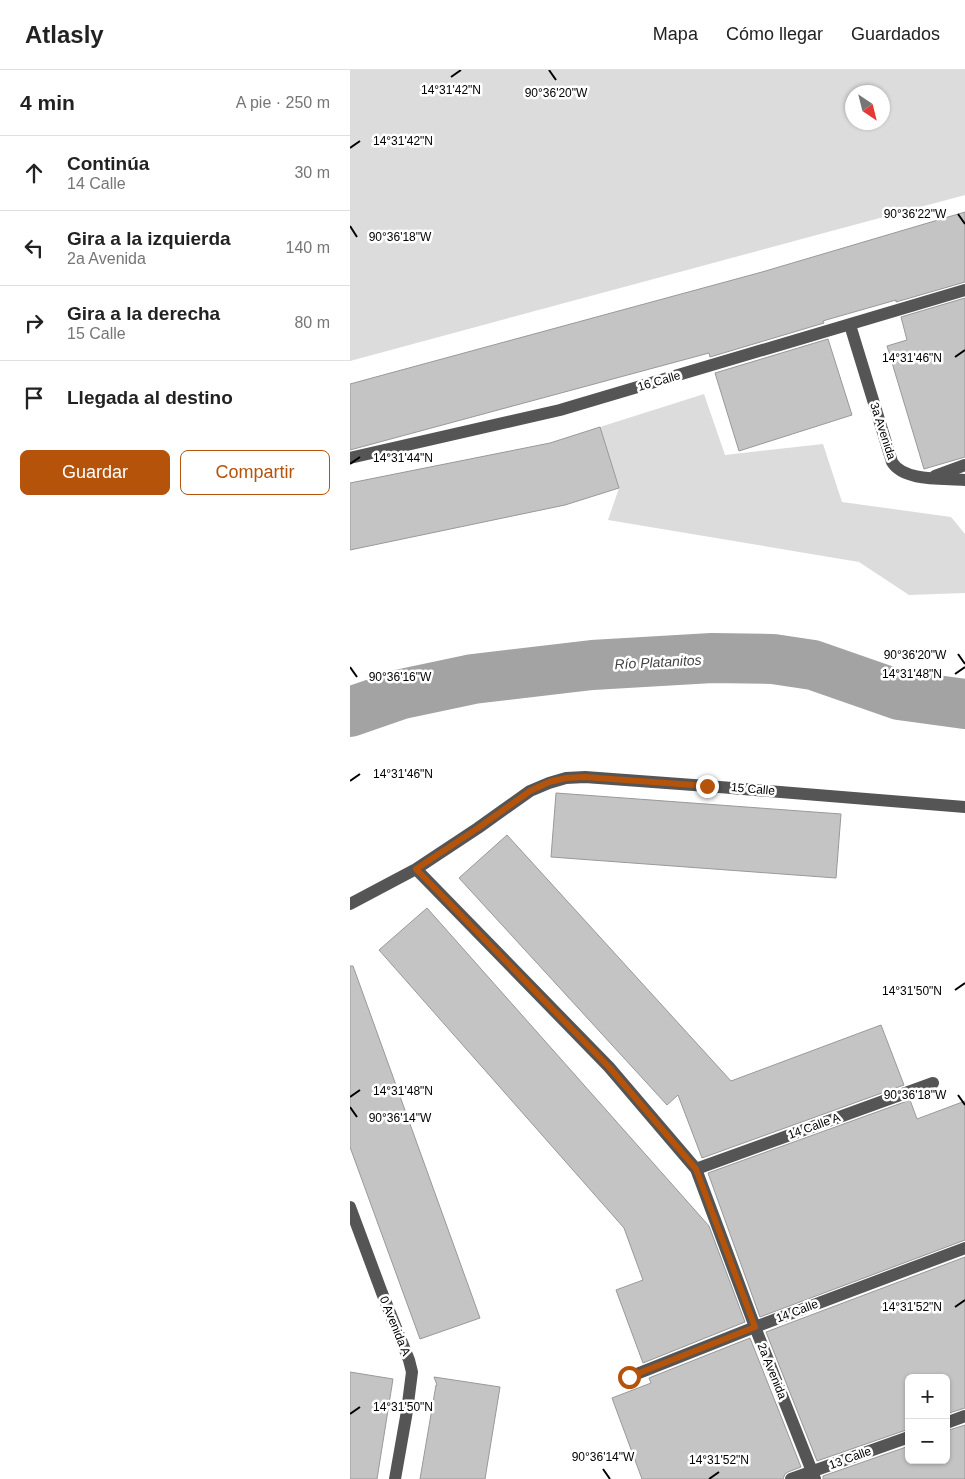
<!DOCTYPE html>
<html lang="es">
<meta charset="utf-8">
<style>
body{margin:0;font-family:Arial,sans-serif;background:#f6f6f6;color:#222}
.controls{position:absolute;right:15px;bottom:15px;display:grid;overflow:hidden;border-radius:8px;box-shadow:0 1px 4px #0004}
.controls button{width:45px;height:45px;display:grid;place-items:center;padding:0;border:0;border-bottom:1px solid #e0e0e0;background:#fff;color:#222;font:25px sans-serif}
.compass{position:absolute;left:495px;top:15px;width:45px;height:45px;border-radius:50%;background:#fff;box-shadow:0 1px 4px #0004;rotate:145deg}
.stop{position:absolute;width:15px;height:15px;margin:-11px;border:4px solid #b45309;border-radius:50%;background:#fff}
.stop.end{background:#b45309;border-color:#fff;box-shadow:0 1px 5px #0008}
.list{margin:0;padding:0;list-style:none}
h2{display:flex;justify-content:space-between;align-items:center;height:65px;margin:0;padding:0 20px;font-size:21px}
h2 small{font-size:16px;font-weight:400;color:#767676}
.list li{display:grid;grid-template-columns:32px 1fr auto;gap:15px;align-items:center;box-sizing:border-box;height:75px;padding:0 20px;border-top:1px solid #e0e0e0}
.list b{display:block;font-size:19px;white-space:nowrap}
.list p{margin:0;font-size:16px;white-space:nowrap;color:#767676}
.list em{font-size:16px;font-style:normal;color:#767676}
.actions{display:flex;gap:10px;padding:15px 20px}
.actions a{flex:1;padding:11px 0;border:1px solid #b45309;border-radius:8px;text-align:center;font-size:18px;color:#b45309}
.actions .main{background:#b45309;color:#fff}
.icon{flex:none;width:28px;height:28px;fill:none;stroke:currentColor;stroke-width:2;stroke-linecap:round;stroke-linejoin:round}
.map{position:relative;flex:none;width:615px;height:1409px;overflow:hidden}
header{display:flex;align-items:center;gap:30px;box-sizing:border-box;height:70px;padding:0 25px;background:#fff;border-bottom:1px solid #e0e0e0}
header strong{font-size:24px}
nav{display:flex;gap:28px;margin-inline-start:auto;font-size:18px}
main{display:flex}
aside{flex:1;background:#fff}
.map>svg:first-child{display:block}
.green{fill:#dcdcdc;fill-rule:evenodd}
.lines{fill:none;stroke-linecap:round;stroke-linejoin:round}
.river{stroke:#a3a3a3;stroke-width:50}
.building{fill:#c4c4c4;stroke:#999}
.minor{stroke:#555;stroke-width:12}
.route{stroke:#b45309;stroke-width:6}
.ticks{fill:none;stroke:#000;stroke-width:2}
.labels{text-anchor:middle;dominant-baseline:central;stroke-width:5;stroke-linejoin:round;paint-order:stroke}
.street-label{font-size:12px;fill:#000;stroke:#fff}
.water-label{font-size:14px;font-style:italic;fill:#444;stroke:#fff}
.ticks-label{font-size:12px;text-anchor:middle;fill:#000;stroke:#fff;stroke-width:5;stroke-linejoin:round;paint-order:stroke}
</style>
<header>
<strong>Atlasly</strong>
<nav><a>Mapa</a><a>Cómo llegar</a><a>Guardados</a></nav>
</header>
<main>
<aside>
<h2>4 min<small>A pie · 250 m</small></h2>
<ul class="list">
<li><svg class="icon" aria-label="ahead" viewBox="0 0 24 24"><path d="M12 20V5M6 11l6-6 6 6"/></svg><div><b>Continúa</b><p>14 Calle</p></div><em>30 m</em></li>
<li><svg class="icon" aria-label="left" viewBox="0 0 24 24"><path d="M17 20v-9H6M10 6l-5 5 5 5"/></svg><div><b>Gira a la izquierda</b><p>2a Avenida</p></div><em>140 m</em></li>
<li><svg class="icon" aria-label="right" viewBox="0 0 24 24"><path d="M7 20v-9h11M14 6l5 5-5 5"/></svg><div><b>Gira a la derecha</b><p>15 Calle</p></div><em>80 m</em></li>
<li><svg class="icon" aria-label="arrive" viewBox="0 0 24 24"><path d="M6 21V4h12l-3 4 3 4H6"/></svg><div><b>Llegada al destino</b></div></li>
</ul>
<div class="actions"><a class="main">Guardar</a><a>Compartir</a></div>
</aside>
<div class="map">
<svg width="615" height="1409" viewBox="0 0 615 1409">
<rect width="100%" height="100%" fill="#fff"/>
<path class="green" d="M 0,0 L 615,0 L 615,125 L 0,291 ZM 502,22 L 532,22 L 532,52 L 502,52 Z
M 354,324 L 375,385 L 473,374 L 492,432 L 601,447 L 615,464 L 615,523 L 559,525 L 509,492 L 258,450 L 269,418 L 250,357 Z"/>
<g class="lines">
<path class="river" d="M 0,642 L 52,624 L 123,609 L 242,595 L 362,588 L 423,589 L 463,595 L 549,625 L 615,634"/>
</g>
<path class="building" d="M 615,142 L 615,212 L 546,232 L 546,230 L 476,250 L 473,251 L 474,253 L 360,287 L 359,283 L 0,380 L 0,314 L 412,202 Z
M 615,228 L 615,387 L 574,399 L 537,276 L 557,270 L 551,247 Z
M 478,269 L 502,345 L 389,381 L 365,303 Z
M 250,357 L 269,418 L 215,435 L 0,480 L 0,413 L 200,373 Z
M 206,723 L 491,744 L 486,808 L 201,787 Z
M 157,765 L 381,1011 L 531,955 L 554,1015 L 352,1088 L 328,1025 L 317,1035 L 109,808 Z
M 77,838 L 359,1156 L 395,1252 L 293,1293 L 266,1220 L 293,1210 L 274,1158 L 29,880 Z
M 0,896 L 3,896 L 130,1248 L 70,1269 L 0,1077 Z
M 560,1030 L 567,1049 L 615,1031 L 615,1170 L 410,1247 L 358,1103 Z
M 615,1187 L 615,1338 L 596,1344 L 596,1308 L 559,1308 L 559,1359 L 467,1391 L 416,1262 Z
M 400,1268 L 451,1397 L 438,1402 L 435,1404 L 433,1409 L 292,1409 L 262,1328 L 301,1313 L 299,1308 Z
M 0,1302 L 43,1309 L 27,1409 L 0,1409 Z
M 84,1307 L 150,1317 L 135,1409 L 70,1409 L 86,1315 L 87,1315 Z
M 615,1355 L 615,1409 L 473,1409 L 473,1406 L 559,1376 L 559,1390 L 596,1390 L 596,1361 Z"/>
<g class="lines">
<path class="minor" d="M 500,255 L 542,392 C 554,412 594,408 615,410
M 0,388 L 210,340 L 615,220
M 585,406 L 615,395
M 66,799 L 259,997 L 346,1099 L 405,1257 L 465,1409
M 0,834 L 66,799 L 128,758 L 180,721 L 199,713 L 216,708 L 235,707 L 357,716 L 615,737
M 346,1099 L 583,1013
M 0,1137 L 32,1223 L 59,1290 L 62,1302 L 57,1341 L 45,1409
M 279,1307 L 405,1257 L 615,1178
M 596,1353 L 615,1346
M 441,1409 L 559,1367"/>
</g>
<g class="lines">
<path class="route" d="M 279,1307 L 405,1257 L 346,1099 L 259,997 L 66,799 L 128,758 L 180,721 L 199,712 L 216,708 L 235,707 L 357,716"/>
</g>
<path class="ticks" d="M 199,0 L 206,10M 101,7 L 111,0M 0,78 L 10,71M 608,144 L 615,154M 0,156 L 7,167M 605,287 L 615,280M 0,394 L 10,387M 608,584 L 615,594M 0,597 L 7,607M 605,604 L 615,597M 0,711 L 10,704M 605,920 L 615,913M 608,1025 L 615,1035M 0,1027 L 10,1020M 0,1037 L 7,1047M 605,1237 L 615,1230M 0,1344 L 10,1337M 253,1399 L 260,1409M 359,1409 L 369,1402"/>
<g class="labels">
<g class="street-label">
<text transform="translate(309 311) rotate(-16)">16 Calle</text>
<text transform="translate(533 361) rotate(72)">3a Avenida</text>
<text transform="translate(403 719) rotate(5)">15 Calle</text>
<text transform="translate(464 1056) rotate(-20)">14 Calle A</text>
<text transform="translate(447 1241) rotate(-21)">14 Calle</text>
<text transform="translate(45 1256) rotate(68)">0 Avenida A</text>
<text transform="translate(422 1301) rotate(68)">2a Avenida</text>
<text transform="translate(500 1388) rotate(-20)">13 Calle</text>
</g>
<g class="water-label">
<text transform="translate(308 592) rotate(-3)">Río Platanitos</text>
</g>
</g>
<g class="ticks-label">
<text x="101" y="24">14°31'42"N</text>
<text x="206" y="27">90°36'20"W</text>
<text x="53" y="75">14°31'42"N</text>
<text x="565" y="148">90°36'22"W</text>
<text x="50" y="171">90°36'18"W</text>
<text x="562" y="292">14°31'46"N</text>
<text x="53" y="392">14°31'44"N</text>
<text x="565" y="589">90°36'20"W</text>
<text x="562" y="608">14°31'48"N</text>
<text x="50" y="611">90°36'16"W</text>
<text x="53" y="708">14°31'46"N</text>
<text x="562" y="925">14°31'50"N</text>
<text x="53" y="1025">14°31'48"N</text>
<text x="565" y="1029">90°36'18"W</text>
<text x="50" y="1052">90°36'14"W</text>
<text x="562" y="1241">14°31'52"N</text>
<text x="53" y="1341">14°31'50"N</text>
<text x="253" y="1391">90°36'14"W</text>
<text x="369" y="1394">14°31'52"N</text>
</g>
</svg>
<div class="controls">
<button>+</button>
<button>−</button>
</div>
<svg class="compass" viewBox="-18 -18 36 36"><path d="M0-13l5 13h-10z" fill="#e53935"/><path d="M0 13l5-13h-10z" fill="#767676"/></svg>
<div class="stop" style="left:279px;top:1307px"></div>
<div class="stop end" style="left:357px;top:716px"></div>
</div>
</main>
